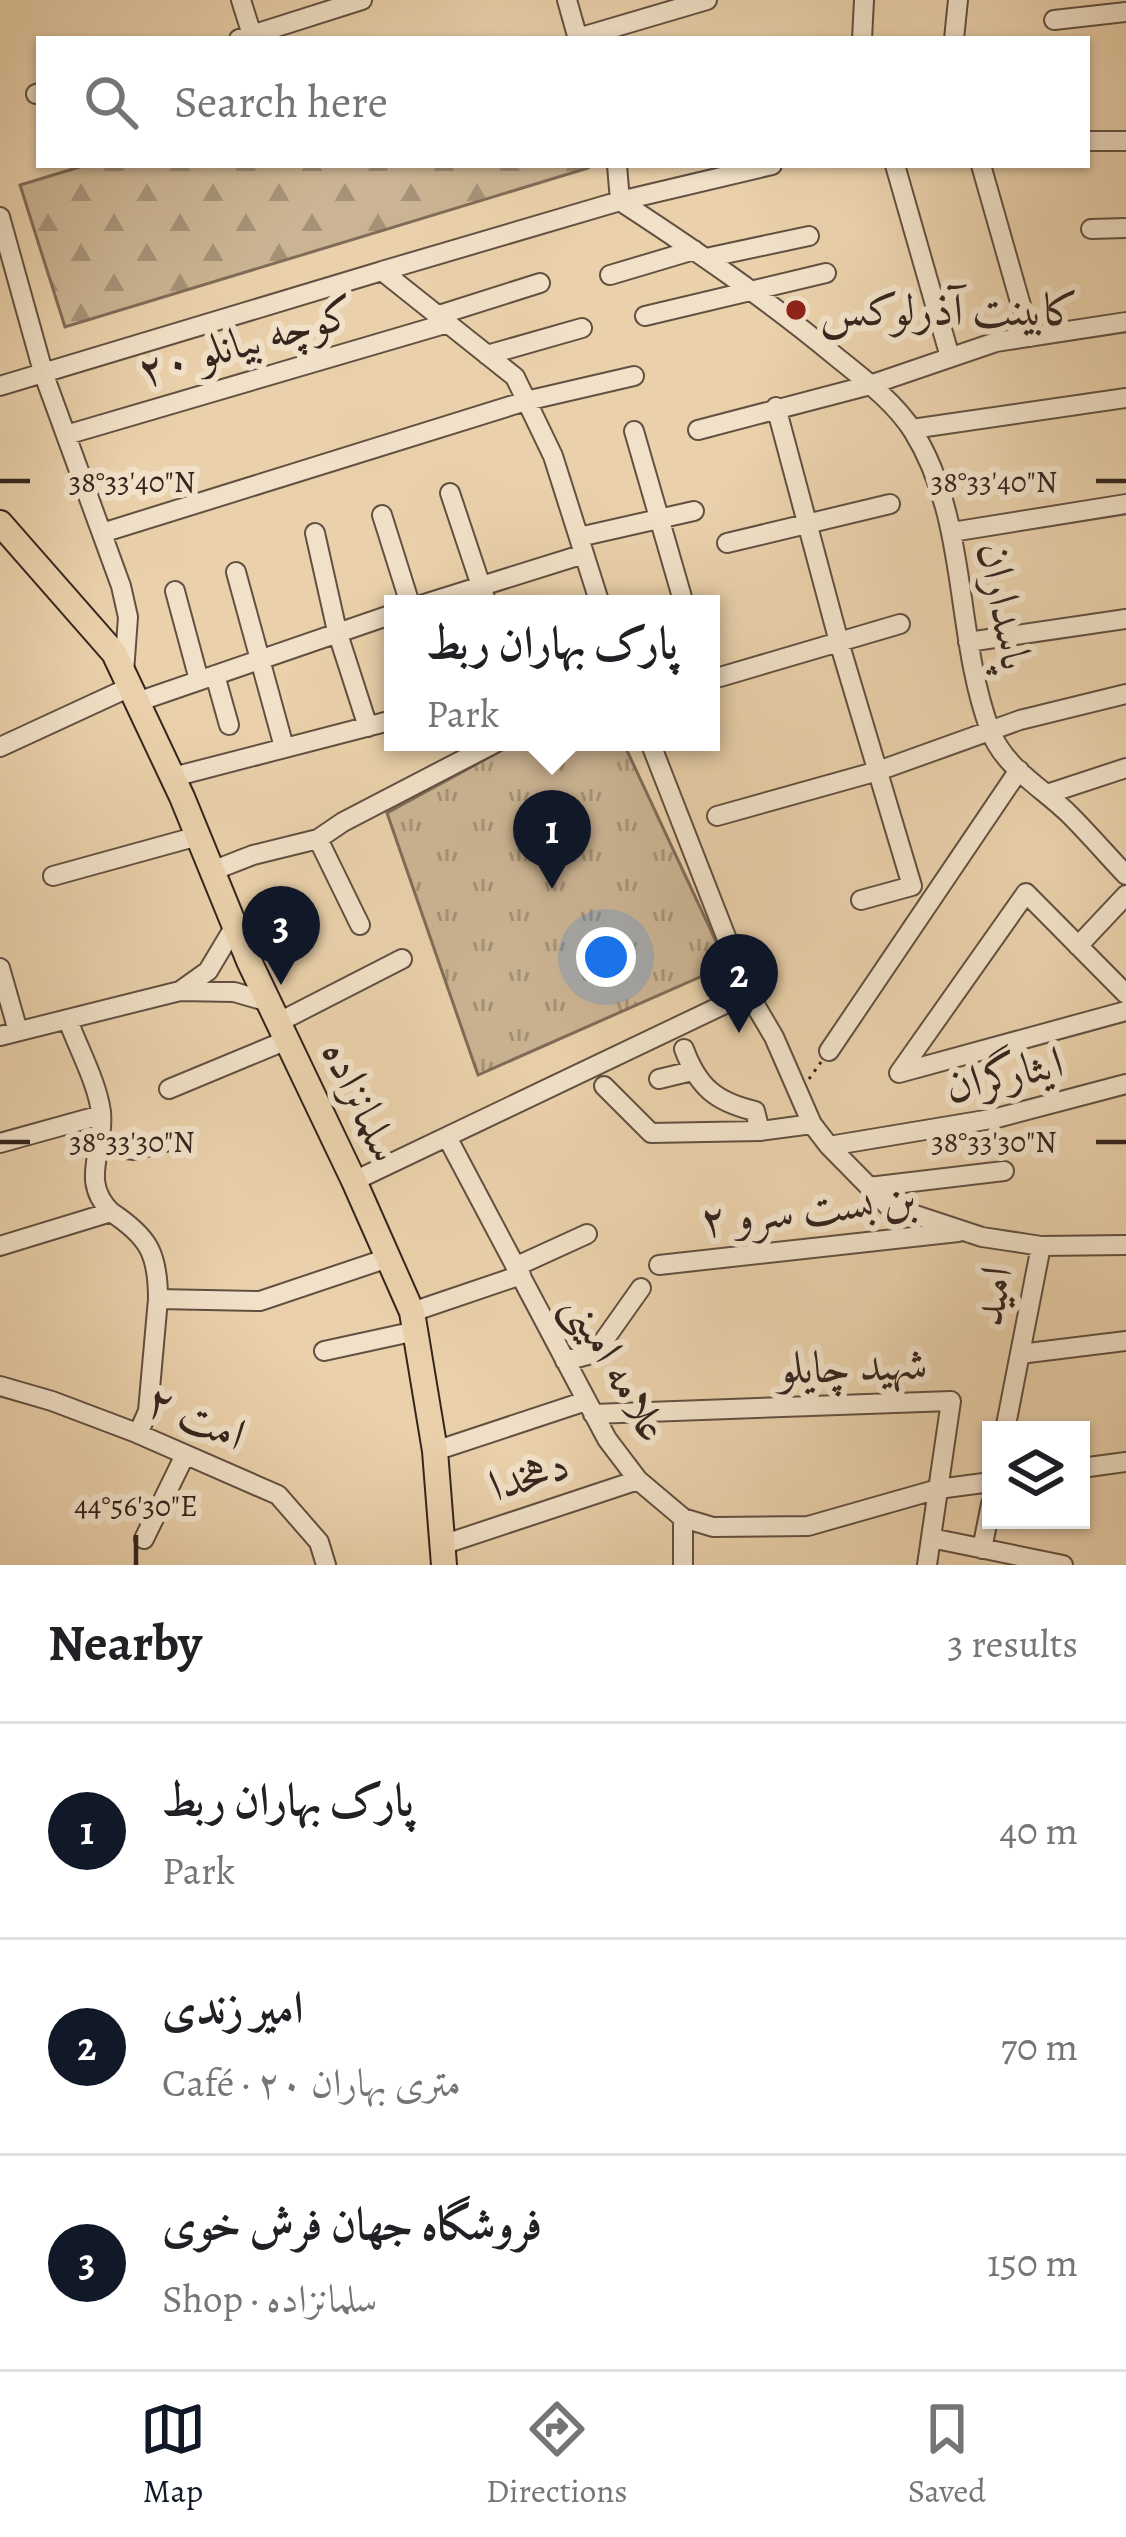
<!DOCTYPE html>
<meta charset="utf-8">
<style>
body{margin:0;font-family:Alegreya,Amiri,serif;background:#f2f2f2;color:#202124}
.controls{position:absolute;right:36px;bottom:36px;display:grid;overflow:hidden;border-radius:0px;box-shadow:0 3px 9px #0004}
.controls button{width:108px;height:108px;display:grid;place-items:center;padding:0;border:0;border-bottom:3px solid #e0e0e0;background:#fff;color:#202124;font:60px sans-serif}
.you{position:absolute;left:606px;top:957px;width:42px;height:42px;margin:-30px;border:9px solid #fff;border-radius:50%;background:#1a73e8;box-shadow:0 0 0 18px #1a73e833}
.badge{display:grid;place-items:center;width:78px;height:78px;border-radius:50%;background:#111827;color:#fff;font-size:39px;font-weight:700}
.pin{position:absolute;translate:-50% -99px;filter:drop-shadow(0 3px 6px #0008)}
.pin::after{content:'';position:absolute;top:63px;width:42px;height:36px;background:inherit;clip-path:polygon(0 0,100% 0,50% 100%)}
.popup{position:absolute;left:384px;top:595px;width:336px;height:156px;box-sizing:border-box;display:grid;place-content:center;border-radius:0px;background:#fff;filter:drop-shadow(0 3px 9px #0005);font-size:39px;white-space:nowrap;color:#757577}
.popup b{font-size:45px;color:#202124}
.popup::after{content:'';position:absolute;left:50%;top:100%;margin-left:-24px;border:24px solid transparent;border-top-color:#fff}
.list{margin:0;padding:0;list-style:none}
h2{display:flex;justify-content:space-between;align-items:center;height:156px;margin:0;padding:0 48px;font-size:51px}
h2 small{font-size:39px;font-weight:400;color:#757577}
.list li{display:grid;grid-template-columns:78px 1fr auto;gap:36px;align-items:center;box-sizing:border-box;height:216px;padding:0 48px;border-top:3px solid #e0e0e0}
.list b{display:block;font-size:45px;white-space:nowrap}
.list p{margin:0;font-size:39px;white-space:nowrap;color:#757577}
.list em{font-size:39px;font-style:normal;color:#757577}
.icon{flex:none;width:66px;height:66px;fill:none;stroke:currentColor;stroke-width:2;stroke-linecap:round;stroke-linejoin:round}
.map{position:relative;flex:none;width:1126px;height:1565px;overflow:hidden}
.search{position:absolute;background:#fff;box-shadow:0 3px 9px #0004;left:36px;right:36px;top:36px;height:132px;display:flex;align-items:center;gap:30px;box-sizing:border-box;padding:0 42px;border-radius:0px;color:#757577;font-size:45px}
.sheet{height:804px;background:#fff}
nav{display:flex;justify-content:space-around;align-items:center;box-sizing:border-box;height:168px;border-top:3px solid #e0e0e0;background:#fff;font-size:33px;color:#757577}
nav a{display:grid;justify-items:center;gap:6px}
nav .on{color:#111827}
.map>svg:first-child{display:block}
.forest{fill:url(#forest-firs);stroke:#806c58;stroke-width:3}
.park{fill:url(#park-tufts);stroke:#806c58;stroke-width:3}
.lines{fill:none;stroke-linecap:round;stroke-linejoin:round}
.minor-casing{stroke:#625041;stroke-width:22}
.major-casing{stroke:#34251e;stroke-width:28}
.path{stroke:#34251e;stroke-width:3;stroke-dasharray:3 6;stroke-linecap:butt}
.minor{stroke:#f1e1c8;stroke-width:18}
.major{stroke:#ead1ab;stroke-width:24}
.ticks{fill:none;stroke:#34251e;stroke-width:4.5}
.poi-dot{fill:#8f2418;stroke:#f1e1c8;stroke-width:4.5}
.labels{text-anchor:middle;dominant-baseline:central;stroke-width:12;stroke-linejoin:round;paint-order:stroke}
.poi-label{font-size:45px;fill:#34251e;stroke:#f1e1c8;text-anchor:start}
.street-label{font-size:45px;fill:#34251e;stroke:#f1e1c8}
.ticks-label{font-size:30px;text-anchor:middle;fill:#34251e;stroke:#f1e1c8;stroke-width:12;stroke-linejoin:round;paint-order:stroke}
</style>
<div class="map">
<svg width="1126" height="1565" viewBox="0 0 1126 1565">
<defs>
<pattern id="forest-firs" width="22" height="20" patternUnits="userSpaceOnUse" patternTransform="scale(3)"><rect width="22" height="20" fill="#cbb493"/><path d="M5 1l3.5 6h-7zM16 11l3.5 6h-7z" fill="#a69277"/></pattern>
<pattern id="park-tufts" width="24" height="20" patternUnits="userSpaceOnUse" patternTransform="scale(3)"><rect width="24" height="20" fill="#cbb493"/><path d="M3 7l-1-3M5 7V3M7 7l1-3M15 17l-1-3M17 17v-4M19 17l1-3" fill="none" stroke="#a69277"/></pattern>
</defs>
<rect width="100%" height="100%" fill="#ead1ab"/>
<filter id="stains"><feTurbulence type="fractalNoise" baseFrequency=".00167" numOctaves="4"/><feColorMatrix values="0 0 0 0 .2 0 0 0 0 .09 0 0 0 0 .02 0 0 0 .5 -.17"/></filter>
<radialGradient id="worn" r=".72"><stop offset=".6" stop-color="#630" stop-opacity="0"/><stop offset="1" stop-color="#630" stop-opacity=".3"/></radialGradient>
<path class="forest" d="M 86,165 L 587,165 L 588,168 L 65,327 L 20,185 Z"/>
<path class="park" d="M 517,742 L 623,742 L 727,965 L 478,1075 L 387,813 Z"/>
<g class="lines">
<defs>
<path id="minor" d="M 241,0 L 252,35
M 567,0 L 578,39
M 1054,20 L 1126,12
M 578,38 L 707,0
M 239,39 L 362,0
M 862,39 L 864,0
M 954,39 L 958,0
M 36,94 L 39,93
M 1087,141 L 1126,141
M 617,165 L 620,201
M 895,165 L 950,357
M 981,165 L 1030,337
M 620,201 C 695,250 765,298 834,355 C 861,377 894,401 913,431 C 969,521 954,633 990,730 C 1004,768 1043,788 1070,815 C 1089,834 1107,855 1126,875
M 0,217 L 44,375 L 121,586 L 128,617 L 124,672
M 1091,229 L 1126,228
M 706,258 L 809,236
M 382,271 L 620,201 L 772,165
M 610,275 L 694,250
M 439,315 L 540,283
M 645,316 L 826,273
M 487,355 L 582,328
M 0,386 L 382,271 L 515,377 L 553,456 L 600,604
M 776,407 L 839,642 L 912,886 L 861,900
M 912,429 L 1126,398
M 698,430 L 870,385 L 996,342 L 1126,322
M 634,431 L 684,604
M 66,435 L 448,323
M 450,493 L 487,604
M 382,515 L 410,604
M 952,532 L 1126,504
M 102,533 L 526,401 L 634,376
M 315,533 L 337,631 L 368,727
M 579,537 L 694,511
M 727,543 L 890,504
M 236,572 L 284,747
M 175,591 L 199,680
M 424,604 L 584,554
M 968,642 L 1126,619
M 215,675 L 229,725
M 720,677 L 900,624
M 137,702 L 393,614
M 650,742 L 748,993 L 774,1037 L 812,1124 L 829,1146 L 888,1206 L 982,1237 L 1041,1246 L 1126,1245
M 0,747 L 130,687
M 173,777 L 393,720
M 1047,794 L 1126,768
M 717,816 L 878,771 L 1020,720 L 1126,694
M 318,839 L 360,925
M 212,871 L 253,855 L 318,839 L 343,822 L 497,742
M 53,876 L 198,836
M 1078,946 L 1126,895
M 0,968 L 18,1031
M 180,991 L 208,971 L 235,926
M 1126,994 L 1026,893 L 899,1073 L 1126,1011
M 68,1020 C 78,1048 97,1082 101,1112 C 105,1152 79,1180 111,1212
M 279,1022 L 402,959
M 0,1036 L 180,991 L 234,992 L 269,1002
M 684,1049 C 698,1087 716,1102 755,1111 L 760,1131 L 812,1124
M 829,1051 L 1019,770
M 659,1079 L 692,1071
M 604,1086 L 651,1133 L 760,1131
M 169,1089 L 287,1040
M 447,1137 L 607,1439 L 638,1480 L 683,1518 L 713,1527 L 808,1526 L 938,1489 L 991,1482
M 0,1143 L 101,1115
M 101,1146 L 134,1150 L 176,1139
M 829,1146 L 997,1118 L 1126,1084
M 354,1181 L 748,993
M 869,1187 L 1004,1171
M 0,1246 L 111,1212 C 149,1237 158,1254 158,1299
M 659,1265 L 958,1232
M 517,1266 L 587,1234
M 412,1312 L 521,1275
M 324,1351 L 416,1331
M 1020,1354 L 1126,1341
M 565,1361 L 595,1353 L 641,1288
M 0,1386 L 52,1401 L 134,1432 L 278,1495 L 319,1542 L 326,1565
M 593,1414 L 951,1401 L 927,1565
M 1005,1430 L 1041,1246
M 138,1434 L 148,1411 L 158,1299 L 260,1301 L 388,1258
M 435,1451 L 586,1401
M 1081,1468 L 1126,1462
M 931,1538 L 1063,1565
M 144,1539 L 185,1455
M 445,1544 L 638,1480
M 982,1549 L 991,1504
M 683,1565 L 683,1518"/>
<path id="major" d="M 0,523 L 114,653 L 182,797 L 249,961 L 354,1181 L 412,1312 L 435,1451 L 444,1565"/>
</defs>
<use href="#minor" class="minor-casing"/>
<use href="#major" class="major-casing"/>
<path class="path" d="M 809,1079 L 821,1062"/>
<use href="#minor" class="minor"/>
<use href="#major" class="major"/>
</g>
<path class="ticks" d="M 0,481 L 30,481M 1096,481 L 1126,481M 0,1142 L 30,1142M 1096,1142 L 1126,1142M 136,1535 L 136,1565"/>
<circle class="poi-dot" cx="796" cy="310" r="12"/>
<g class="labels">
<g class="poi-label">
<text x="820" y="310">کابینت آذرلوکس</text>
</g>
<g class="street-label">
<text transform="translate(246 341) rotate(-16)">کوچه بیانلو ۲۰</text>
<text transform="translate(1005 606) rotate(79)">پاسداران</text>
<text transform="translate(1004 1074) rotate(-13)">ایثارگران</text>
<text transform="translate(362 1101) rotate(65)">سلمانزاده</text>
<text transform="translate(808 1209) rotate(-6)">بن بست سرو ۲</text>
<text transform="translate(992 1296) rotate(-79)">امید</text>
<text transform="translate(853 1366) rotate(-2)">شهید چایلو</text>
<text transform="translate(617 1367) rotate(60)">علامه امینی</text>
<text transform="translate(196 1417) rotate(23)">امت ۲</text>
<text transform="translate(529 1475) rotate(-18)">دهخدا</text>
</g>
</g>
<g class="ticks-label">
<text x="132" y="492">38°33'40"N</text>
<text x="994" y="492">38°33'40"N</text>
<text x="132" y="1152">38°33'30"N</text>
<text x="994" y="1152">38°33'30"N</text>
<text x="136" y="1516">44°56'30"E</text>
</g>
<rect width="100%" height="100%" filter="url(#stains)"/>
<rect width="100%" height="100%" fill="url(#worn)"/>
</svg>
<div class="controls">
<button><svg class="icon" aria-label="layers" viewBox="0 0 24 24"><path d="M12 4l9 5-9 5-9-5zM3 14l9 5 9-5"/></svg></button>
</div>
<div class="you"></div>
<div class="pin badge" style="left:552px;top:889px">1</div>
<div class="popup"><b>پارک بهاران ربط</b>Park</div>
<div class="pin badge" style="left:739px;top:1033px">2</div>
<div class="pin badge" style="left:281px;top:985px">3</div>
<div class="search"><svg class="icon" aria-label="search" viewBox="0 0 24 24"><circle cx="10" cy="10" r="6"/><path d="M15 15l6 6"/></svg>Search here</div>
</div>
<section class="sheet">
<h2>Nearby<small>3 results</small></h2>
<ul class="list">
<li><span class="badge">1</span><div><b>پارک بهاران ربط</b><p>Park</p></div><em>40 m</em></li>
<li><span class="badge">2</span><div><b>امیر زندی</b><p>Café · ۲۰ متری بهاران</p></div><em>70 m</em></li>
<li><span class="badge">3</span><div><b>فروشگاه جهان فرش خوی</b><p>Shop · سلمانزاده</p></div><em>150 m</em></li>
</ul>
</section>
<nav>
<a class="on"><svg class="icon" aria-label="map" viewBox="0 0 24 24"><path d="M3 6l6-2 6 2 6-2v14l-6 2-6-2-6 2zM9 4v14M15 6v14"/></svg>Map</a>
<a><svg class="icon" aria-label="directions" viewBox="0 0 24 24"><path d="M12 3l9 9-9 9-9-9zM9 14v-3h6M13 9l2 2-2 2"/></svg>Directions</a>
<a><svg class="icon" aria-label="saved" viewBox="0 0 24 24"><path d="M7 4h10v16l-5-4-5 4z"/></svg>Saved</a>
</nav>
